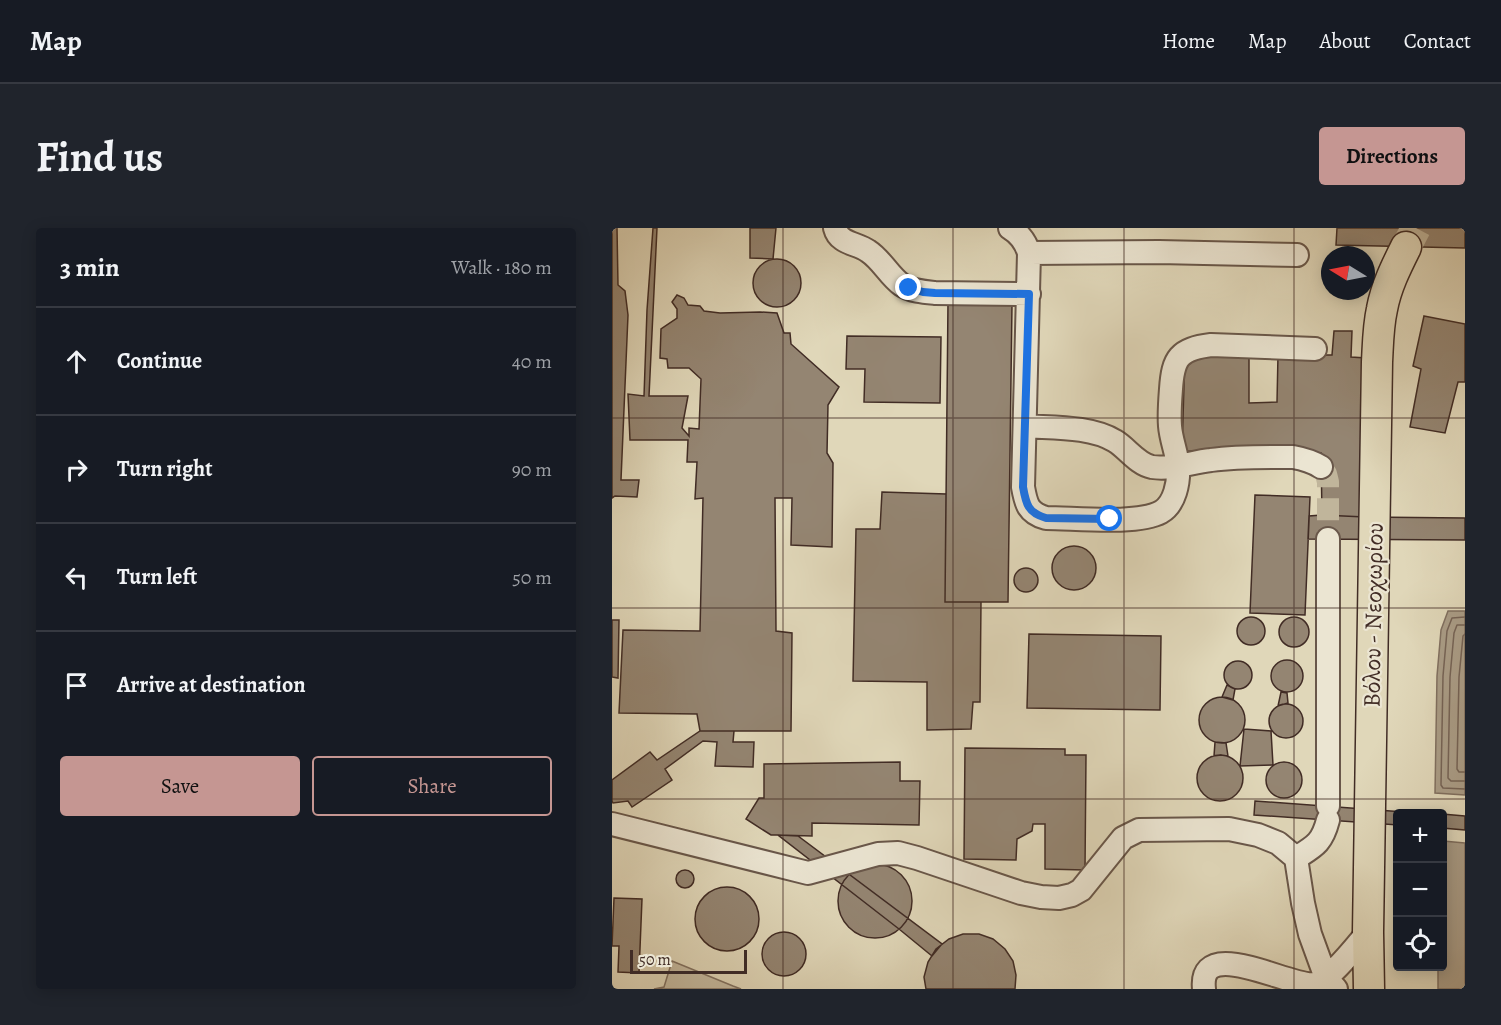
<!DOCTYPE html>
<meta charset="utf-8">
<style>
body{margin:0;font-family:Alegreya,serif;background:#20242c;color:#f1f3f6}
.controls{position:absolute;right:18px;bottom:18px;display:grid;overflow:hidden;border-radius:6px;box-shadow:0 3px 15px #0003}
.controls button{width:54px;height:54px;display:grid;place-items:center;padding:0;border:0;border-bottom:2px solid #363941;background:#171b24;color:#f1f3f6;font:30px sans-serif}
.compass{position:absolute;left:709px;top:18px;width:54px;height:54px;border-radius:50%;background:#171b24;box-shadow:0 3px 15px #0003;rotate:280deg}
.scale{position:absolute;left:18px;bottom:15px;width:117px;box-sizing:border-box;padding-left:6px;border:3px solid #412c25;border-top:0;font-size:16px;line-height:21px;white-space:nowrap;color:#412c25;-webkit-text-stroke:4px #ebe5d2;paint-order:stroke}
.stop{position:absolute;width:18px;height:18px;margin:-14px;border:4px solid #1a73e8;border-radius:50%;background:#fff}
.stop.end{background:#1a73e8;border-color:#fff;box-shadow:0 2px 6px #0008}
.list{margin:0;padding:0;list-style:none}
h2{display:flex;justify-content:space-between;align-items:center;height:78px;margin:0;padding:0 24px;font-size:26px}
h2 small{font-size:20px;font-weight:400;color:#9ea1a6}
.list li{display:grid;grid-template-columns:39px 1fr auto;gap:18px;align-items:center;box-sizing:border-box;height:108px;padding:0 24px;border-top:2px solid #363941}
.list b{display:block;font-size:22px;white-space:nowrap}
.list em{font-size:20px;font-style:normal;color:#9ea1a6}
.actions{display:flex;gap:12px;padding:18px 24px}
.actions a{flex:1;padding:14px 0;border:2px solid #c59692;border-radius:6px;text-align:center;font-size:21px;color:#c59692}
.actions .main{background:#c59692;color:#111}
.icon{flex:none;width:33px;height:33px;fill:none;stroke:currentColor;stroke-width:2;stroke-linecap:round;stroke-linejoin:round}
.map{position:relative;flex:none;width:853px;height:761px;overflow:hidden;border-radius:6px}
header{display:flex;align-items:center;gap:36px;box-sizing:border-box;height:84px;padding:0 30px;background:#171b24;border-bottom:2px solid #363941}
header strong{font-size:28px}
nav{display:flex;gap:33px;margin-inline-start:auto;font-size:21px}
.intro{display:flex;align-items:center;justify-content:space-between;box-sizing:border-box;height:144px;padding:0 36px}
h1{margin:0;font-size:42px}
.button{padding:15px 27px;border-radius:6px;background:#c59692;color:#111;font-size:21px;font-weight:700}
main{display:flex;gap:36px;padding:0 36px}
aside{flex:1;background:#171b24;border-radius:6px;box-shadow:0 3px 15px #0003}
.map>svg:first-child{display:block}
.green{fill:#c5baa0;stroke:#837362;stroke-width:1.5}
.water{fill:#aa9d87;stroke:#807060;stroke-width:1.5}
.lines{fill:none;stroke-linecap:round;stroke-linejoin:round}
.shore{stroke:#766456;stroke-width:1.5}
.building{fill:#948572;stroke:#412c25;stroke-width:1.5}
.minor-tunnel{stroke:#c0b59b;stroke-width:22;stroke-dasharray:22 11;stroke-linecap:butt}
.major-tunnel{stroke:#c0b59b;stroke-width:30;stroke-dasharray:30 15;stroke-linecap:butt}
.minor-casing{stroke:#69574a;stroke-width:26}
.major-casing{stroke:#412c25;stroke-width:33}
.minor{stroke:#ebe5d2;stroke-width:22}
.major{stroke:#e0d7b9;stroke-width:30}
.route{stroke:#1a73e8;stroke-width:8}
.grid{fill:none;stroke:#412c25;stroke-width:1.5;stroke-opacity:0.55}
.labels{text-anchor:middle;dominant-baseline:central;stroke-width:4.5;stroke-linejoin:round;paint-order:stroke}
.street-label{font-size:24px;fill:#412c25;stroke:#ebe5d2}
</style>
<header>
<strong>Map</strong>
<nav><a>Home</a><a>Map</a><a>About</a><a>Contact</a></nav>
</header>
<div class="intro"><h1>Find us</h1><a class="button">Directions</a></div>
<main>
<aside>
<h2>3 min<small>Walk · 180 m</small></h2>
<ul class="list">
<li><svg class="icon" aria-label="ahead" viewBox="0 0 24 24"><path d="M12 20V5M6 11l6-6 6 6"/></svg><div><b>Continue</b></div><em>40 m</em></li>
<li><svg class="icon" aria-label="right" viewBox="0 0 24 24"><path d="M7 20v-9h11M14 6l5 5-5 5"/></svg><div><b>Turn right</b></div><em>90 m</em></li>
<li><svg class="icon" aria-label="left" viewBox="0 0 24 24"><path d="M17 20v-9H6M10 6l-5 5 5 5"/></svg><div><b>Turn left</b></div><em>50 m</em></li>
<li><svg class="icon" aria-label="arrive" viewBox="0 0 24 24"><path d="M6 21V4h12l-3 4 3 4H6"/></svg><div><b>Arrive at destination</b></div></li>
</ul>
<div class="actions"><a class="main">Save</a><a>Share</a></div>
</aside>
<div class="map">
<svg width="853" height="761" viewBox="0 0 853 761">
<rect width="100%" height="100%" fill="#e0d7b9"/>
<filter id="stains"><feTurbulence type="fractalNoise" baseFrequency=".00333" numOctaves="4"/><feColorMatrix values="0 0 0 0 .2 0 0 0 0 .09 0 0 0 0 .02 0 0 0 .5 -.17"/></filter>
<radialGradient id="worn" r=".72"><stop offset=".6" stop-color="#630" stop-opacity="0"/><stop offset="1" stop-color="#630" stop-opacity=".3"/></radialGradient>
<path class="green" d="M 60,733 L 121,758 L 129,761 L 42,761 L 52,759 Z"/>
<path class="water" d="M 836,383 L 853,383 L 853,567 L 823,565 L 825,448 L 829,402 Z
M 831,613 L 853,615 L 853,761 L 826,761 L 826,739 L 830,738 Z"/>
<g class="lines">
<path class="shore" d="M 853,389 L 840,390 L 835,403 L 831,448 L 829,557 L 831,560 L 853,561
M 853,397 L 845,397 L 842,405 L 838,449 L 836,550 L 839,553 L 853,553
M 853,406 L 851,408 L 847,449 L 845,541 L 847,544 L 853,544"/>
</g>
<path class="building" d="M 0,0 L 5,0 L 6,57 L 13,63 L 16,87 L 9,252 L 27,252 L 25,269 L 3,268 L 0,270 Z
M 41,0 L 45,0 L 37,168 L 76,168 L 70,200 L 77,208 L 77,200 L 87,201 L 89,151 L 77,140 L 56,140 L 55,131 L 48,130 L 49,101 L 65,90 L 65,81 L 60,74 L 65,67 L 72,70 L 76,77 L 88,78 L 92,83 L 108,85 L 148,84 L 165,85 L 172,105 L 178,105 L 179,116 L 227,159 L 216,177 L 215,225 L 221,235 L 220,319 L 179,317 L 180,270 L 163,270 L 164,403 L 180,405 L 179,503 L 88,503 L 85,486 L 7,485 L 11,402 L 88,403 L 91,270 L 83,271 L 85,234 L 75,234 L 76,212 L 18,212 L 16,166 L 32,168 L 35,82 Z
M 138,0 L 164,0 L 161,31 L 138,30 Z
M 725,0 L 853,0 L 853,20 L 724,17 Z
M141 55a24 24 0 1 1 48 0a24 24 0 1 1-48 0Z
M 336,74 L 400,76 L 396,374 L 333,374 Z
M 812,88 L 853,96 L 853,154 L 846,154 L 833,205 L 798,199 L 809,141 L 801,138 Z
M 722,103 L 740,103 L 739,129 L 754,130 L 753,289 L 710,287 L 709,225 L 570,223 L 573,124 L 637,126 L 637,175 L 665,174 L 666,127 L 720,127 Z
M 235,108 L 329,109 L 328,175 L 252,174 L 253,141 L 234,141 Z
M 270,264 L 334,266 L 333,374 L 369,374 L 368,474 L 361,474 L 359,501 L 315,502 L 315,454 L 241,453 L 244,301 L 268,301 Z
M 643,267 L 698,269 L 693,387 L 638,385 Z
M 710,287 L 753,289 L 853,290 L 853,312 L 696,311 L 697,288 Z
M440 340a22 22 0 1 1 44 0a22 22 0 1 1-44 0Z
M402 352a12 12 0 1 1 24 0a12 12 0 1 1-24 0Z
M625 403a14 14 0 1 1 28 0a14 14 0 1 1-28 0Z
M667 404a15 15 0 1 1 30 0a15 15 0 1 1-30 0Z
M 0,392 L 7,392 L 6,450 L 0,449 Z
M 417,406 L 549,408 L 548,482 L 415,480 Z
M659 448a16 16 0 1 1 32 0a16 16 0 1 1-32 0Z
M612 447a14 14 0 1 1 28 0a14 14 0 1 1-28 0Z
M 615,457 L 623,461 L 621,472 L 610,469 Z
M 669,464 L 675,465 L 676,475 L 666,478 Z
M587 492a23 23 0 1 1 46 0a23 23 0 1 1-46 0Z
M657 493a17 17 0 1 1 34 0a17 17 0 1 1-34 0Z
M 632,501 L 659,503 L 661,537 L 628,538 Z
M 88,503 L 122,503 L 121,514 L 142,514 L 141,539 L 103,538 L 105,514 L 91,513 L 53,541 L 60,552 L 20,579 L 16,573 L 1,575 L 0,573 L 0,552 L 38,524 L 45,532 Z
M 603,514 L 614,515 L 616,528 L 609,527 L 602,528 Z
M 353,520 L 453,521 L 453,527 L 474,527 L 473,642 L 433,641 L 433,596 L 421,596 L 420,603 L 405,611 L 404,632 L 352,631 Z
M585 550a23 23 0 1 1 46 0a23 23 0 1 1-46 0Z
M 288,534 L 288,553 L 308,553 L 307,597 L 200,595 L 200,608 L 166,607 L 159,607 L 134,591 L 147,570 L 152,570 L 152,536 Z
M654 552a18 18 0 1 1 36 0a18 18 0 1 1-36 0Z
M 643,573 L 819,586 L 786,586 L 786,597 L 642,587 Z
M 830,586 L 853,588 L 853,602 L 830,600 Z
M 166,607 L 186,608 L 330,716 L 320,728 L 287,701 Z
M226 673a37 37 0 1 1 74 0a37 37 0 1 1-74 0Z
M64 651a9 9 0 1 1 18 0a9 9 0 1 1-18 0Z
M83 691a32 32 0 1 1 64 0a32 32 0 1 1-64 0Z
M 2,670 L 30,671 L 27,745 L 6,744 L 7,718 L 0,718 Z
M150 726a22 22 0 1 1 44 0a22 22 0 1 1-44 0Z
M 351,706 L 367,706 L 381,711 L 393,721 L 401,733 L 404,747 L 403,761 L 314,761 L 312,749 L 316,734 L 324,721 L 337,711 Z"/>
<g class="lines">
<path class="minor-tunnel" d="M 709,239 L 714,246 L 716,254 L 716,311"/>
<path class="major-tunnel" d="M 794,19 L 804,0"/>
<defs>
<path id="minor" d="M 223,0 C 227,16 245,15 256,23 C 270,32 277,48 290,57 C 299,63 312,64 323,65 L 417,66
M 398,0 C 408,6 414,15 417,25 L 411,259 C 414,276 416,285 434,290 C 463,290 525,297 549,284 C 563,276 567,254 566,239 C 565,225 559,212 558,198 C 557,186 558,174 559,161 C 561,130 567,121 599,117 L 703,121
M 417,25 L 547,24 L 685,27
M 413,198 C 440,200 479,198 503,213 C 515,220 525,236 540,239 C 560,242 579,234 599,232 C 626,228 654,229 681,229 C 692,231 700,233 709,239
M 716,578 L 716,311
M 0,596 L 196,645 L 266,626 L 286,625 L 305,630 L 409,665 L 429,669 L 447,670 L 460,667 L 469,662 L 511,610 L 527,602 L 617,601 L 646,607 L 666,615 L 684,630 L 691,675 L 698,706 L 714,750 L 724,761
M 684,630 C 703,618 710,615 716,592
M 592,761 C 586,705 680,761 703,756 C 719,751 744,718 756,704"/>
<path id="major" d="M 757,761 L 756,704 L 765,134 C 766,116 766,99 770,81 C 774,59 784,39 794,19"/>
</defs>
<use href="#minor" class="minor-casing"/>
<use href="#major" class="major-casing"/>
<use href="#minor" class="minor"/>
<use href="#major" class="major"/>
</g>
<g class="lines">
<path class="route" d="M 297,60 L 311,64 L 323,65 L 417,66 L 411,259 C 414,276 416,285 434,290 L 498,291"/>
</g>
<path class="grid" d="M 171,0 L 171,761M 341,0 L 341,761M 512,0 L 512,761M 682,0 L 682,761M 0,190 L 853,190M 0,380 L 853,380M 0,571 L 853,571"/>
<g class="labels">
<g class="street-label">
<text transform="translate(761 387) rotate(-89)">Βόλου - Νεοχωρίου</text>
</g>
</g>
<rect width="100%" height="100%" filter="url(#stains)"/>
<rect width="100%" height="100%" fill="url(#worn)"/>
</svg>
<div class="controls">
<button>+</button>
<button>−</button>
<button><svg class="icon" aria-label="locate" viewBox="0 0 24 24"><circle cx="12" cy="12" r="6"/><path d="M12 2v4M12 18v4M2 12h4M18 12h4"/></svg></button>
</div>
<svg class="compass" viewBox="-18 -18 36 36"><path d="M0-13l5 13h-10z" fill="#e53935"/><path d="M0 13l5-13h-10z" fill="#9ea1a6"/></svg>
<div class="scale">50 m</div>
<div class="stop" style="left:498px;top:291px"></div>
<div class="stop end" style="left:297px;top:60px"></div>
</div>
</main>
